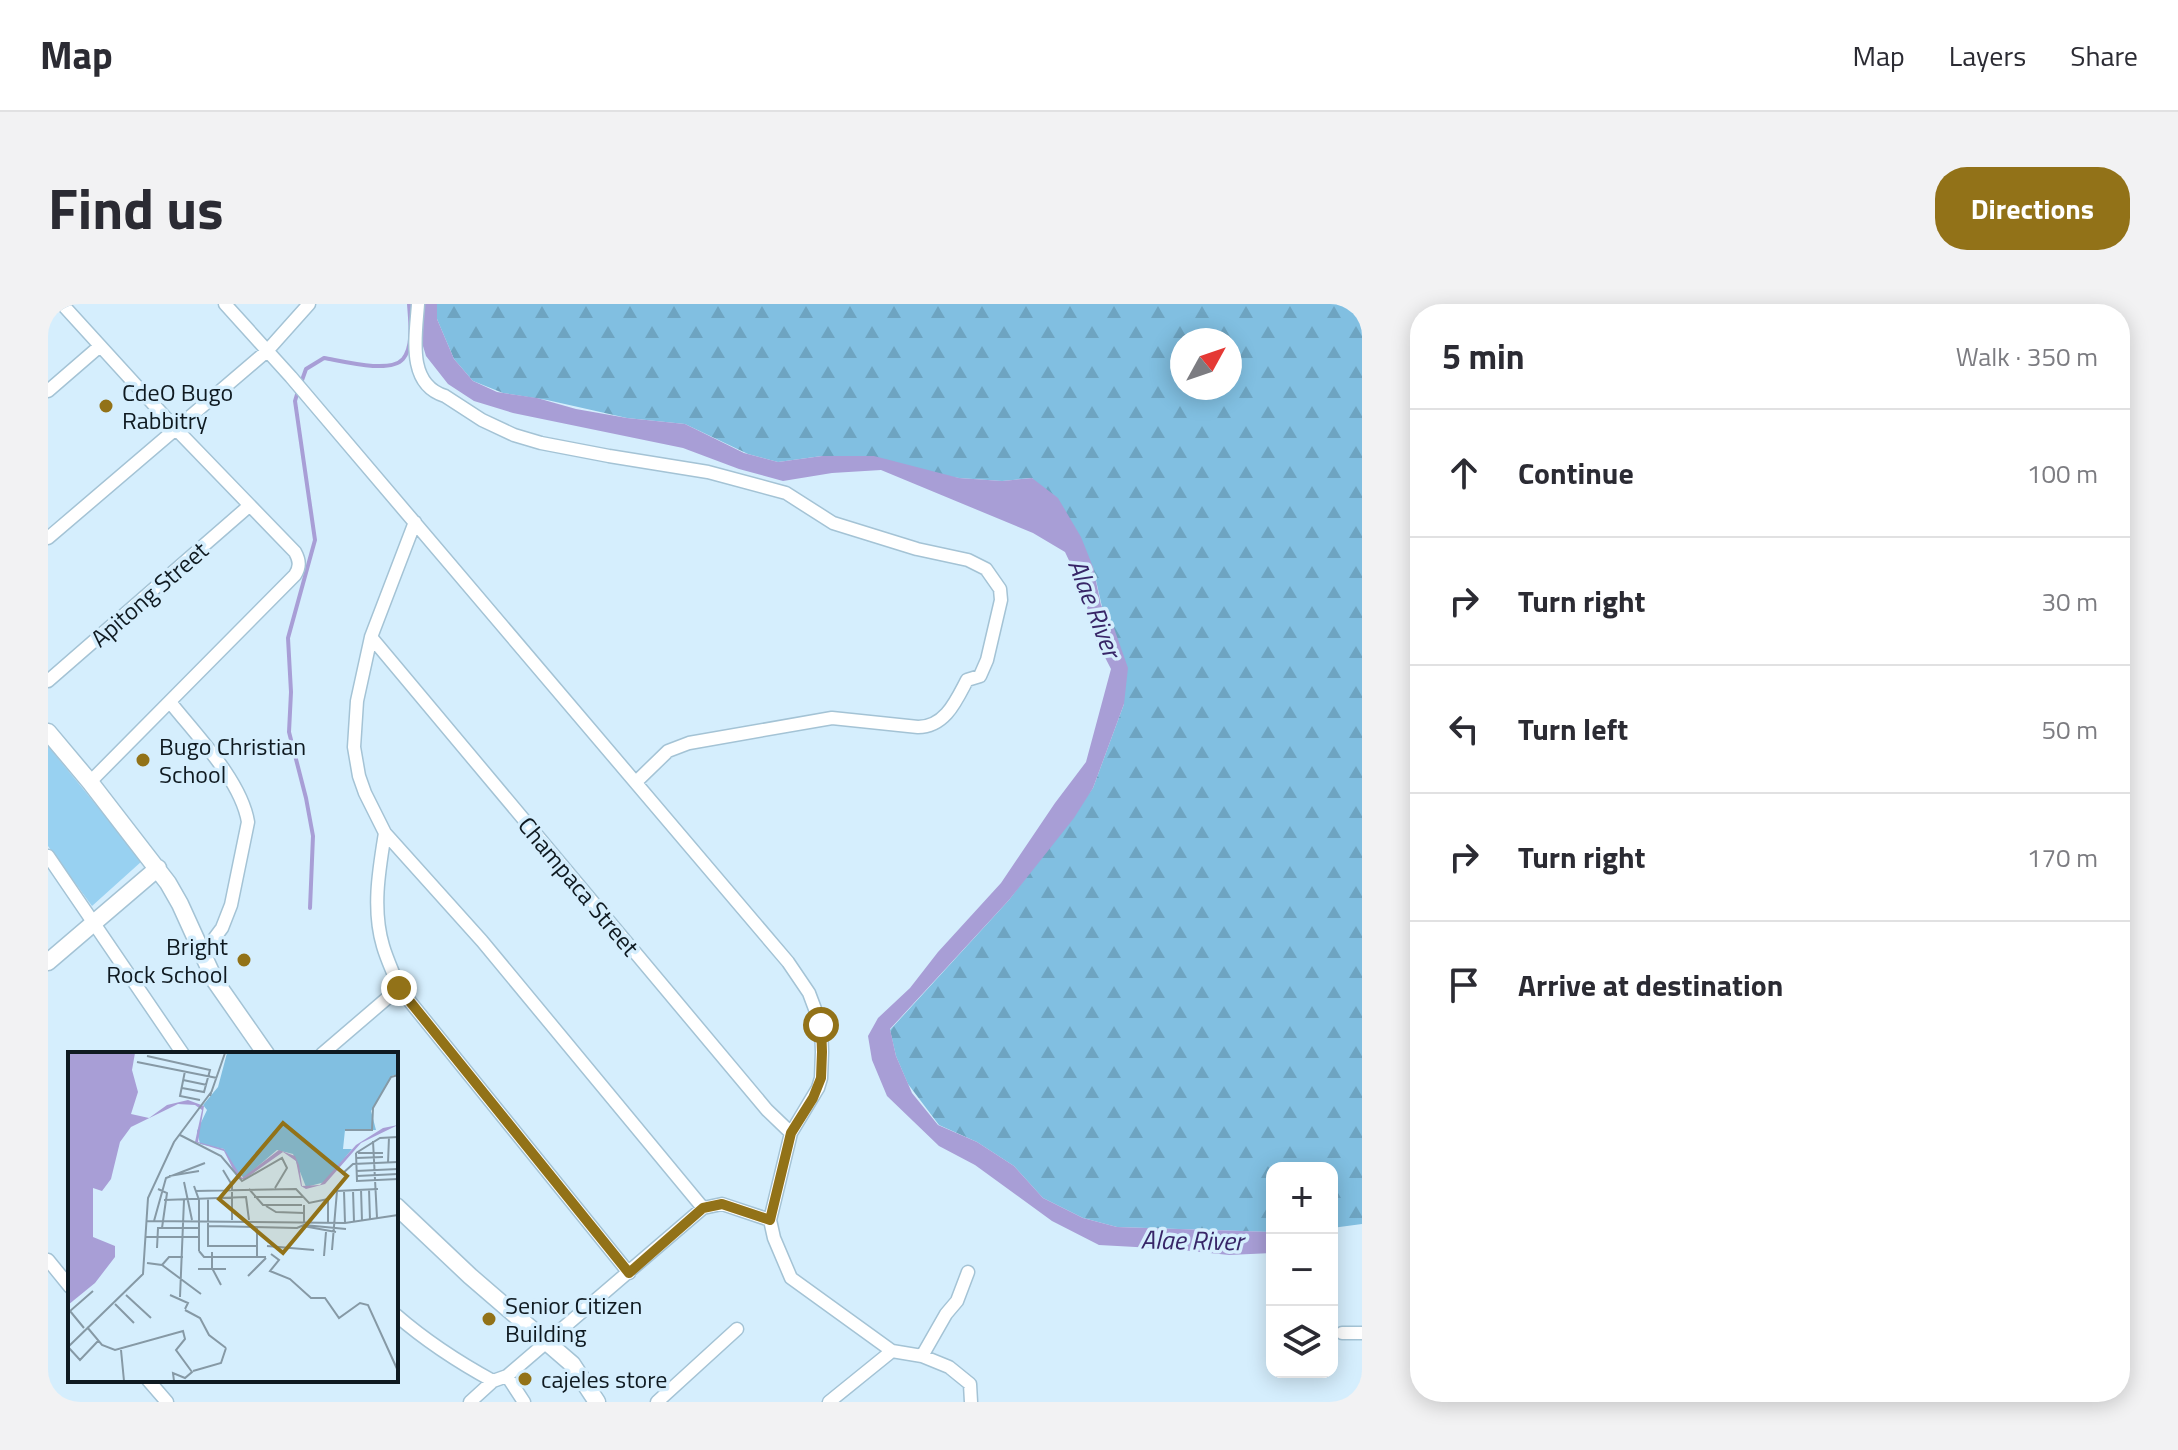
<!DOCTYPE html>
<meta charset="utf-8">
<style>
body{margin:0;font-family:"Titillium Web",sans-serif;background:#f2f2f3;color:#2b2b33}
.controls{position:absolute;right:24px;bottom:24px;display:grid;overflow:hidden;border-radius:16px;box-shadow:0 4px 20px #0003}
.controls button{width:72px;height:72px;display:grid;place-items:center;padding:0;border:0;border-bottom:2px solid #e1e1e2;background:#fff;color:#2b2b33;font:40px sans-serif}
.compass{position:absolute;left:1122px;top:24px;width:72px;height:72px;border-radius:50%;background:#fff;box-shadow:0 4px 20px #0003;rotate:50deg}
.stop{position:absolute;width:24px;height:24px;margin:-18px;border:6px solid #927218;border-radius:50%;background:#fff}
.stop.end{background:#927218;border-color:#fff;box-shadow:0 2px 8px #0008}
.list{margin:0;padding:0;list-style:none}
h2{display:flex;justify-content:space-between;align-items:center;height:104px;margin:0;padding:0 32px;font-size:34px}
h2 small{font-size:26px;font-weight:400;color:#7c7c81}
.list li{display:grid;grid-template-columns:52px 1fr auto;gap:24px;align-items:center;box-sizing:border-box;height:128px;padding:0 32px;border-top:2px solid #e1e1e2}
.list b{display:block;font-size:30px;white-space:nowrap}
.list em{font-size:26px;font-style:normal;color:#7c7c81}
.icon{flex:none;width:44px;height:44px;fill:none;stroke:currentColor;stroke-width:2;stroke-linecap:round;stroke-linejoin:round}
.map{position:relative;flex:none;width:1314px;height:1098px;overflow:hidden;border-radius:32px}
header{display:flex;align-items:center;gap:48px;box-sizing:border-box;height:112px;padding:0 40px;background:#fff;border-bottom:2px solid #e1e1e2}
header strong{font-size:38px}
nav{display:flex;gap:44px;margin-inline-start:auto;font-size:28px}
.intro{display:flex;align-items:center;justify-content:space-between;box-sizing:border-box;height:192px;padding:0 48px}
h1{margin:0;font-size:56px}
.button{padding:20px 36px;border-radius:32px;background:#927218;color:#fff;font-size:28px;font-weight:700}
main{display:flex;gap:48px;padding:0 48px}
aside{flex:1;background:#fff;border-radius:32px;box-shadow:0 4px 20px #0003}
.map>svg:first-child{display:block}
.forest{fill:url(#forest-firs);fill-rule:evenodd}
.green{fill:#98d1f1}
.water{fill:#a89ed6}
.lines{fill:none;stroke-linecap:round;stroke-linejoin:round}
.stream{stroke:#a89ed6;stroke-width:4}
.minor-casing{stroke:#a4c3d5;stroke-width:15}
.tertiary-casing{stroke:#a4c3d5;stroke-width:19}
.minor{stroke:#fff;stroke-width:12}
.tertiary{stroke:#fff;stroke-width:16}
.route{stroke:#927218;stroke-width:10}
.poi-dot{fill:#927218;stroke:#d5eefd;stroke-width:3}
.labels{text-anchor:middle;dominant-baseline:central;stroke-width:7;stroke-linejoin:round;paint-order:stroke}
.poi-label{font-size:24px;fill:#0f1a21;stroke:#d5eefd;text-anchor:start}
.street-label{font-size:24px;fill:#0f1a21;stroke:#d5eefd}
.water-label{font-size:26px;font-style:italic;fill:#382668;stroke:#d5eefd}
.inset-road{fill:none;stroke:#8699a5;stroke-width:2}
.view{fill:#927218;fill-opacity:0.15;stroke:#927218;stroke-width:4}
.inset-edge{fill:none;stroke:#0f1a21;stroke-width:4}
</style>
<header>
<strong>Map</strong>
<nav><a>Map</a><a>Layers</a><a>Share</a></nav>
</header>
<div class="intro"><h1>Find us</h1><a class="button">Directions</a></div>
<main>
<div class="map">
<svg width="1314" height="1098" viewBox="0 0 1314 1098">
<defs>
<pattern id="forest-firs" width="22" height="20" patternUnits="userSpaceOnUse" patternTransform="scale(2)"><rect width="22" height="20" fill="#81bfe1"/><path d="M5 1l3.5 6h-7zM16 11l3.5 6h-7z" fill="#6ea4c1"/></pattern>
</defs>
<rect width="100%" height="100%" fill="#d5eefd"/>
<path class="forest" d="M 389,0 L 1314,0 L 1314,920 L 1284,924 L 1284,864 L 1224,864 L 1224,928 L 1069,923 L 1035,914 L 995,894 L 966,862 L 929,838 L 891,821 L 860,780 L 848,752 L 842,726 L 961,596 L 1045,484 L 1076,400 L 1045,263 L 984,174 L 954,177 L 911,174 L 774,152 L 730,158 L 700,150 L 637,120 L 579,114 L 499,96 L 455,89 L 425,77 L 406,55 L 389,15 ZM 1134,36 L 1182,36 L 1182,84 L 1134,84 Z"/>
<path class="green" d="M 0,442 L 94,557 L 44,602 L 0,542 Z"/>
<path class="water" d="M 369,0 L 389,0 L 389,15 L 406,55 L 425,77 L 449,88 L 489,94 L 528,105 L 579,114 L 637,120 L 696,149 L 730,158 L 774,152 L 826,152 L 911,174 L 954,177 L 984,174 L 1010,194 L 1033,233 L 1045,263 L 1053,301 L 1066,324 L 1080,364 L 1076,400 L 1045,484 L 1026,514 L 961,596 L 842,725 L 848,752 L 864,789 L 890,821 L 929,838 L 966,862 L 995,894 L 1035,914 L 1069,923 L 1224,928 L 1224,949 L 1181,951 L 1124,945 L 1051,941 L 1004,917 L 927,861 L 891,842 L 839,792 L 824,756 L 820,732 L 830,714 L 862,684 L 890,648 L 953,579 L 1007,499 L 1038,458 L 1063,365 L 1044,328 L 1036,288 L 1017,248 L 985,229 L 833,166 L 784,169 L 735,177 L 691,165 L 635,144 L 465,109 L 426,97 L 400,80 L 378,52 L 368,19 Z"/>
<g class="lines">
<path class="stream" d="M 253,79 L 258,65 L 276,54 C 294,57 342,70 355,55 C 366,42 362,16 361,0
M 250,87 L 247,97 L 267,236 L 240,334 L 243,388 L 241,428 L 258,494 L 265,532 L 262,604"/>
<defs>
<path id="minor" d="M 14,0 L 128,125 L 247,248 C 252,257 252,263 247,271 L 42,478
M 177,0 L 243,73 L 740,658 L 761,689 L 773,721 L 774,748 L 773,774 L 770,784 L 743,829 L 722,916 L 726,934 L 743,974 L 844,1047 L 874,1052 L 901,1063 L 922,1080 L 923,1098
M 370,0 C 368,31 358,80 397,92 L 434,116 L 466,131 L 493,139 L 561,152 L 660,168 L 738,189 L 785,219 L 869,245 L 920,256 L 938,265 L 952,285 L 953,296 L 939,356 L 932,372 L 919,376 C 908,397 897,423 870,423 L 784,414 L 641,439 L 620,447 L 588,478
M 0,87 L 52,42
M 367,218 L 323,333 L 309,397 L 306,443 L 311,472 L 317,489 L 337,529 L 434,637 L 655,904 L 674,900 L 722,916
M 0,234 L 219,47 L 261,0
M 323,333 L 719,806 L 743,829
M 0,377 L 201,202
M 122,398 C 148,431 193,476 200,518 L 183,601 L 174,624 L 154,651
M 337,529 C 331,566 324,605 335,642 C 339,656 346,670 351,684 L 581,969
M 0,552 L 135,750
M 274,750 L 351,684
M 0,956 L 22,983
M 348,1011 C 378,1037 410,1058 445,1077 L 459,1072 L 655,904
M 1294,1029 L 1314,1029
M 874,1052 L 898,1010 L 909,997 L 920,968
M 459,1072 L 476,1098
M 100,1076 L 119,1098
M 422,1098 L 445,1077
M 609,1098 L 689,1025
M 781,1098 L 844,1047"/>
<path id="tertiary" d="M 0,428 L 42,478 L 120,579 L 132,600 L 167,677 L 218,750
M 0,658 L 110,564
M 348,902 L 422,972 L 524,1060 L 549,1098"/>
</defs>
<use href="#minor" class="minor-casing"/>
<use href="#tertiary" class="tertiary-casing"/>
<use href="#minor" class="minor"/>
<use href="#tertiary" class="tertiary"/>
</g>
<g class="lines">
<path class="route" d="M 351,684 L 581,969 L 655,904 L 674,900 L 722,916 L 743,829 L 765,794 L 773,774 L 774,748 L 773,721"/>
</g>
<g class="poi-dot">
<circle cx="58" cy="102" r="8"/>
<circle cx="95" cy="456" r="8"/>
<circle cx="196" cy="656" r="8"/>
<circle cx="441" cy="1015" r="8"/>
<circle cx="477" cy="1075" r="8"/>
</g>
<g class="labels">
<g class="poi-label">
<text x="74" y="88">CdeO Bugo<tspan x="74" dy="28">Rabbitry</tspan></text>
<text x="111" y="442">Bugo Christian<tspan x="111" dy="28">School</tspan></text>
<text x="180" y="642" text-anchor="end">Bright<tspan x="180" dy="28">Rock School</tspan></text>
<text x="457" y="1001">Senior Citizen<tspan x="457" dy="28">Building</tspan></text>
<text x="493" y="1075">cajeles store</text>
</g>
<g class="street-label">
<text transform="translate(101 290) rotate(-41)">Apitong Street</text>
<text transform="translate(531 582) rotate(50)">Champaca Street</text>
</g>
<g class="water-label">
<text transform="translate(1047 304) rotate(69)">Alae River</text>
<text transform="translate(1144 936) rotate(1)">Alae River</text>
</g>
</g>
<g transform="translate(20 748)">
<rect width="330" height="330" fill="#d5eefd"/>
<path d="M 159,1 L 330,1 L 330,23 L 325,23 L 303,59 L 308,78 L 277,78 L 275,97 L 284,97 L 257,130 L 238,135 L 225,102 L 209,98 L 176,126 L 165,117 L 156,97 L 132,92 L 129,79 L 139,58 L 135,53 L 150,35 Z" fill="#81bfe1"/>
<path d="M 0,1 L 67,1 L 64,18 L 70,40 L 63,62 L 81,66 L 99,53 L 120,48 L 136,54 L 130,90 L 156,97 L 174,126 L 211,98 L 227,104 L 231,113 L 234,134 L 252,133 L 288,93 L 315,76 L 330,73 L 293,91 L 257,132 L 238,137 L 233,134 L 228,109 L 215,100 L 177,127 L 170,127 L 156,99 L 127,90 L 134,58 L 127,53 L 110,52 L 63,75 L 52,90 L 43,127 L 34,139 L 25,136 L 25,185 L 47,194 L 47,205 L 27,231 L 0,253 Z" fill="#a89ed6"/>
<path class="inset-road" d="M 79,4 L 142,18 L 136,40 L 114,36M 69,10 L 149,26M 117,19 L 112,44 L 132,48M 115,28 L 139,33M 142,44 L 157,1M 277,78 L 304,78 L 305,56 L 323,25 L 330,23M 112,83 L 153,104 L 174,129 L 214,106 L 219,116 L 207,136M 305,89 L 309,166M 288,101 L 289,129 L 330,127M 288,101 L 312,86 L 330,85M 290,101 L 315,101M 288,106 L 315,105M 320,111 L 321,85M 155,118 L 164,133 L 164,168M 288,119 L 330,117M 274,122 L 285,112 L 330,110M 101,124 L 131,119M 289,124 L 330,122M 116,130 L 124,168M 126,134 L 131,148 L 131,199M 90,137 L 99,141 L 94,176M 181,137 L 195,153 L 234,153M 293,137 L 294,169M 301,137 L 302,168M 285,138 L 286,170M 128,139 L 228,137 L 241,151 L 260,147 L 260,171M 276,139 L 277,171M 186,145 L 235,145M 140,147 L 140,194 L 189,194M 96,148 L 178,145 L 181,168M 198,154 L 208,160 L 236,161M 79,169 L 277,171 L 330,163M 86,169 L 98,126 L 137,111M 236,173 L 278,177M 140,174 L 229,176 L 236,173 L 236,153M 235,174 L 268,180M 189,176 L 189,205M 78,185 L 131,185M 199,194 L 246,198M 89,196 L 90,176 L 131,176M 264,198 L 269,139 L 310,137M 131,199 L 136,205 L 198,205M 144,200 L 144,216 L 153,233M 203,202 L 211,208 L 202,219 L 222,227 L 243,246 L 257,246 L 271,266 L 292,251 L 300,253 L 330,319M 256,204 L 258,180M 79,211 L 94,213 L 133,242M 94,213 L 101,205 L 115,205M 130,217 L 158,217M 180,224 L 198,206M 58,243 L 83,266M 102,243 L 120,251 L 117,257M 112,245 L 116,148M 47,252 L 66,271M 117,258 L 132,266 L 141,283 L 158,296M 19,275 L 34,293 L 47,298 L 115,279 L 117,287 L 108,298 L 124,320 L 117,326 L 105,321 L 106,329M 16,276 L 2,259 L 25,239M 0,295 L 75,222 L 80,146 L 106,90 L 144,39M 1,296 L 12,308 L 30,289M 53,298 L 56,329M 125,319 L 153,311 L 158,296"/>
<path class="view" d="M 215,71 L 279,124 L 215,201 L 151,147 Z"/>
<rect width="330" height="330" class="inset-edge"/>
</g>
</svg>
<div class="controls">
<button>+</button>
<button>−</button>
<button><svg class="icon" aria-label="layers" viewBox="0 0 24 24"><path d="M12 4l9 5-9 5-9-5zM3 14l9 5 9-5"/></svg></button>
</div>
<svg class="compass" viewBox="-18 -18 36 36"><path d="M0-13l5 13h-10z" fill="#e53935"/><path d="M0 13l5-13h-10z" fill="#7c7c81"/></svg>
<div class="stop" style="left:773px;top:721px"></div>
<div class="stop end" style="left:351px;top:684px"></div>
</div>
<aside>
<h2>5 min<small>Walk · 350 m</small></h2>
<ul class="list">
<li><svg class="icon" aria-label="ahead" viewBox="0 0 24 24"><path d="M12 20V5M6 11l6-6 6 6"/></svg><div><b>Continue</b></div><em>100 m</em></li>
<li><svg class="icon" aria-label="right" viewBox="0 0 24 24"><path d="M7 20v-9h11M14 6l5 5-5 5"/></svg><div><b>Turn right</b></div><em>30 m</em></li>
<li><svg class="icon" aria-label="left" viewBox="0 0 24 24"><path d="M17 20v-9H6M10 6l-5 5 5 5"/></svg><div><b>Turn left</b></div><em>50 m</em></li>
<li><svg class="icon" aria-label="right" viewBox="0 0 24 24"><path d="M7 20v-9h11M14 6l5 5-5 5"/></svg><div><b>Turn right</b></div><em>170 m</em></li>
<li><svg class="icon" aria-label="arrive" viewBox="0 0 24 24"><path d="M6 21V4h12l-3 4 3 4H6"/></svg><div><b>Arrive at destination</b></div></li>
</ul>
</aside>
</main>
